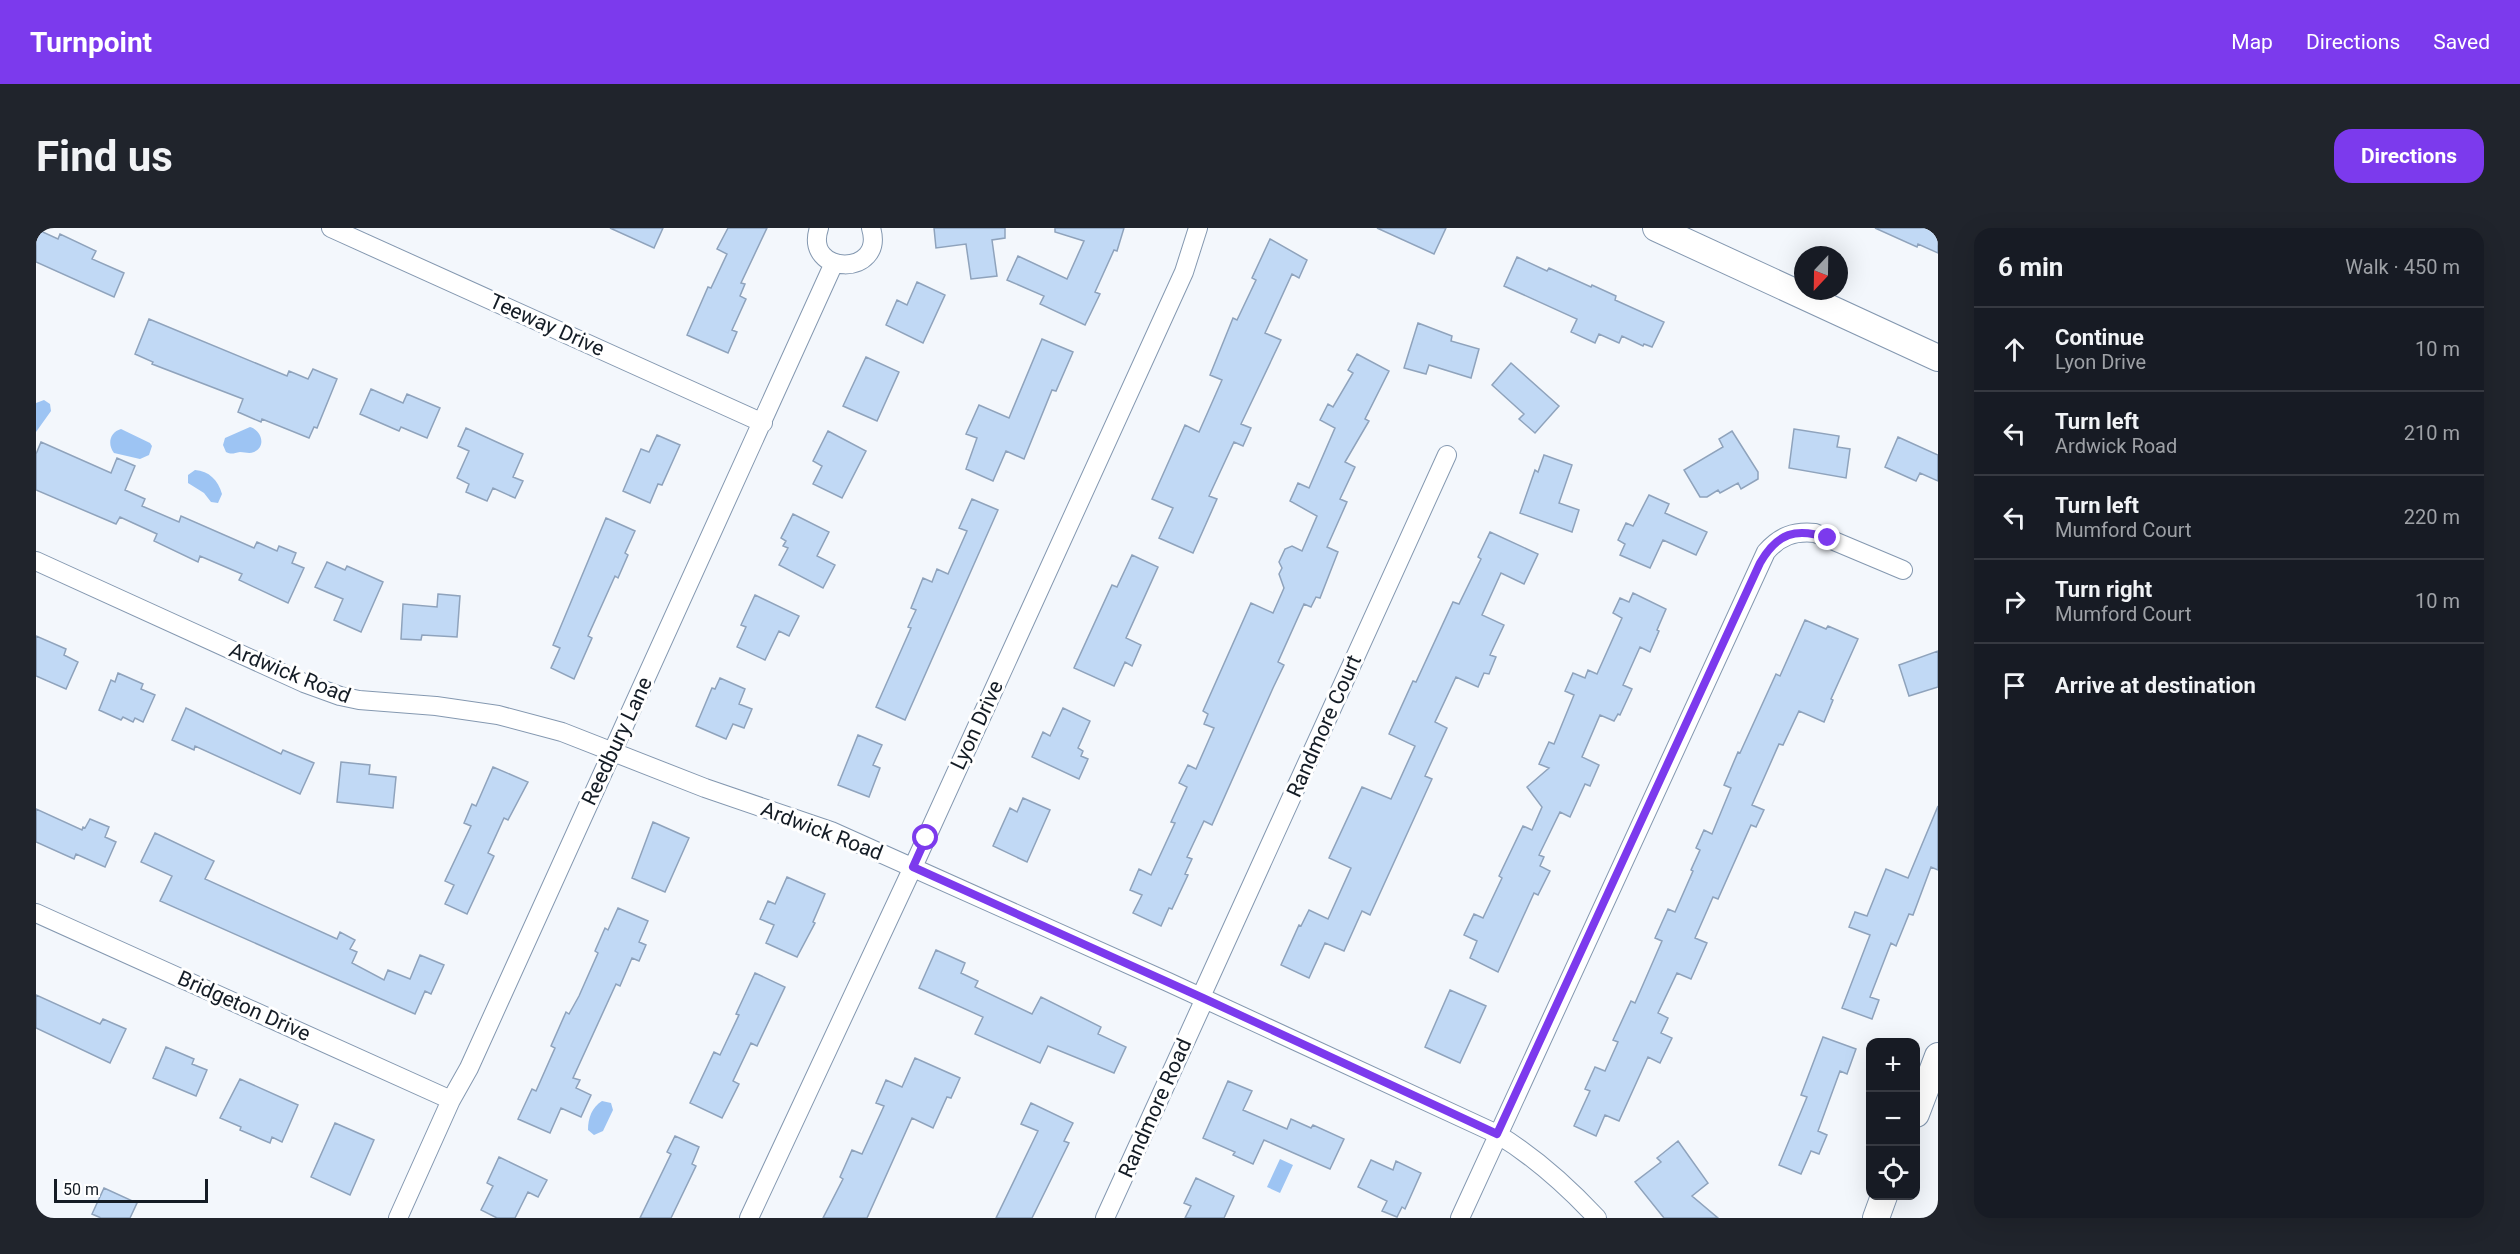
<!DOCTYPE html>
<meta charset="utf-8">
<style>
body{margin:0;font-family:Roboto,sans-serif;background:#20242c;color:#f1f3f6}
.controls{position:absolute;right:18px;bottom:18px;display:grid;overflow:hidden;border-radius:12px;box-shadow:0 6px 24px #0002}
.controls button{width:54px;height:54px;display:grid;place-items:center;padding:0;border:0;border-bottom:2px solid #363941;background:#171b24;color:#f1f3f6;font:30px sans-serif}
.compass{position:absolute;left:1758px;top:18px;width:54px;height:54px;border-radius:50%;background:#171b24;box-shadow:0 6px 24px #0002;rotate:202deg}
.scale{position:absolute;left:18px;bottom:15px;width:154px;box-sizing:border-box;padding-left:6px;border:3px solid #141c25;border-top:0;font-size:16px;line-height:21px;white-space:nowrap;color:#141c25;-webkit-text-stroke:4px #fff;paint-order:stroke}
.stop{position:absolute;width:18px;height:18px;margin:-14px;border:4px solid #7c3aed;border-radius:50%;background:#fff}
.stop.end{background:#7c3aed;border-color:#fff;box-shadow:0 2px 6px #0008}
.list{margin:0;padding:0;list-style:none}
h2{display:flex;justify-content:space-between;align-items:center;height:78px;margin:0;padding:0 24px;font-size:26px}
h2 small{font-size:20px;font-weight:400;color:#9ea1a6}
.list li{display:grid;grid-template-columns:39px 1fr auto;gap:18px;align-items:center;box-sizing:border-box;height:84px;padding:0 24px;border-top:2px solid #363941}
.list b{display:block;font-size:22px;white-space:nowrap}
.list p{margin:0;font-size:20px;white-space:nowrap;color:#9ea1a6}
.list em{font-size:20px;font-style:normal;color:#9ea1a6}
.icon{flex:none;width:33px;height:33px;fill:none;stroke:currentColor;stroke-width:2;stroke-linecap:round;stroke-linejoin:round}
.map{position:relative;flex:none;width:1902px;height:990px;overflow:hidden;border-radius:18px}
header{display:flex;align-items:center;gap:36px;box-sizing:border-box;height:84px;padding:0 30px;background:#7c3aed;color:#fff}
header strong{font-size:28px}
nav{display:flex;gap:33px;margin-inline-start:auto;font-size:21px}
.intro{display:flex;align-items:center;justify-content:space-between;box-sizing:border-box;height:144px;padding:0 36px}
h1{margin:0;font-size:42px}
.button{padding:15px 27px;border-radius:18px;background:#7c3aed;color:#fff;font-size:21px;font-weight:700}
main{display:flex;gap:36px;padding:0 36px}
aside{flex:1;background:#171b24;border-radius:18px;box-shadow:0 6px 24px #0002}
.map>svg:first-child{display:block}
.water{fill:#9dc4f3}
.building{fill:#c1d9f5;stroke:#8fa3bc;stroke-width:1.5}
.lines{fill:none;stroke-linecap:round;stroke-linejoin:round}
.street-casing{stroke:#8498b0;stroke-width:20}
.secondary-casing{stroke:#8498b0;stroke-width:28}
.street{stroke:#fff;stroke-width:18}
.secondary{stroke:#fff;stroke-width:26}
.route{stroke:#7c3aed;stroke-width:8}
.labels{text-anchor:middle;dominant-baseline:central;stroke-width:6;stroke-linejoin:round;paint-order:stroke}
.street-label{font-size:21px;fill:#141c25;stroke:#fff}
</style>
<header>
<strong>Turnpoint</strong>
<nav><a>Map</a><a>Directions</a><a>Saved</a></nav>
</header>
<div class="intro"><h1>Find us</h1><a class="button">Directions</a></div>
<main>
<div class="map">
<svg width="1902" height="990" viewBox="0 0 1902 990">
<rect width="100%" height="100%" fill="#f3f7fc"/>
<path class="water" d="M 8,172 L 14,176 L 15,183 L 0,204 L 0,175 Z
M 214,199 C 225,202 231,218 218,224 C 213,226 209,224 204,224 C 198,225 196,227 190,224 L 187,217 L 189,210 Z
M 85,201 L 114,215 L 116,218 L 113,227 L 104,231 L 78,225 C 71,216 74,204 85,201 Z
M 159,242 C 173,243 182,252 186,266 L 182,275 L 175,274 L 168,265 L 152,255 L 152,247 Z
M 566,873 L 575,875 L 577,882 L 567,903 L 558,907 L 552,902 C 552,890 556,879 566,873 Z
M 1244,931 L 1257,937 L 1244,965 L 1231,959 Z"/>
<path class="building" d="M 574,0 L 627,0 L 618,20 Z
M 692,0 L 731,0 L 705,55 L 709,56 L 704,68 L 710,71 L 696,102 L 701,104 L 692,125 L 651,107 L 672,59 L 675,60 L 691,26 L 681,21 Z
M 898,0 L 969,0 L 969,10 L 956,12 L 961,48 L 935,51 L 930,16 L 900,20 Z
M 1019,0 L 1088,0 L 1081,23 L 1078,22 L 1059,64 L 1064,66 L 1049,97 L 1004,76 L 1008,68 L 971,52 L 982,28 L 1031,51 L 1048,13 L 1019,4 Z
M 1341,0 L 1410,0 L 1398,26 Z
M 1839,0 L 1902,0 L 1902,25 L 1882,16 L 1881,19 Z
M 0,1 L 22,11 L 24,6 L 60,23 L 56,31 L 88,45 L 78,69 L 0,34 Z
M 1234,11 L 1271,32 L 1263,50 L 1256,46 L 1229,105 L 1245,112 L 1205,196 L 1215,200 L 1207,218 L 1198,214 L 1173,268 L 1181,271 L 1157,325 L 1123,310 L 1137,280 L 1116,271 L 1149,197 L 1163,204 L 1186,152 L 1174,147 L 1197,90 L 1201,92 L 1220,52 L 1216,50 Z
M 1481,29 L 1511,43 L 1513,40 L 1555,59 L 1556,57 L 1580,68 L 1579,72 L 1628,94 L 1616,119 L 1608,116 L 1607,118 L 1586,108 L 1583,115 L 1563,106 L 1559,115 L 1535,104 L 1541,91 L 1468,58 Z
M 881,54 L 909,67 L 887,115 L 850,97 L 861,72 L 871,77 Z
M 113,91 L 251,148 L 253,143 L 272,151 L 277,141 L 301,151 L 281,200 L 278,199 L 273,210 L 226,191 L 225,194 L 202,184 L 207,171 L 116,136 L 117,134 L 99,126 Z
M 1382,95 L 1416,108 L 1415,113 L 1443,121 L 1435,150 L 1393,137 L 1390,146 L 1368,140 Z
M 1006,111 L 1037,124 L 1020,163 L 1016,162 L 988,231 L 970,223 L 957,253 L 930,241 L 941,210 L 930,206 L 943,177 L 973,190 Z
M 1321,126 L 1353,143 L 1329,191 L 1333,193 L 1309,234 L 1319,239 L 1304,271 L 1311,274 L 1291,319 L 1302,324 L 1284,370 L 1280,369 L 1275,379 L 1268,376 L 1242,434 L 1248,437 L 1237,460 L 1176,597 L 1168,593 L 1151,629 L 1156,631 L 1149,646 L 1152,647 L 1136,681 L 1133,680 L 1125,698 L 1097,685 L 1106,667 L 1094,662 L 1103,641 L 1115,647 L 1139,595 L 1135,594 L 1151,559 L 1143,555 L 1152,537 L 1160,541 L 1178,500 L 1168,496 L 1172,486 L 1167,483 L 1215,375 L 1237,385 L 1248,360 L 1243,346 L 1246,340 L 1243,334 L 1249,321 L 1256,318 L 1266,323 L 1281,288 L 1254,273 L 1262,255 L 1273,260 L 1299,200 L 1284,192 L 1292,176 L 1297,179 L 1317,145 L 1312,142 Z
M 830,129 L 863,144 L 841,193 L 807,178 Z
M 1475,135 L 1523,178 L 1499,205 L 1483,191 L 1488,186 L 1456,157 Z
M 335,161 L 367,175 L 371,166 L 404,180 L 391,210 L 365,199 L 363,203 L 324,186 Z
M 430,200 L 487,226 L 477,249 L 487,253 L 479,270 L 457,260 L 451,273 L 430,264 L 433,256 L 421,250 L 433,223 L 422,218 Z
M 1758,201 L 1803,208 L 1801,219 L 1814,221 L 1810,250 L 1753,240 Z
M 792,203 L 830,223 L 806,270 L 777,256 L 786,238 L 777,233 Z
M 1696,203 L 1722,244 L 1722,251 L 1705,261 L 1702,255 L 1684,265 L 1682,262 L 1671,269 L 1664,269 L 1648,242 L 1687,219 L 1683,211 Z
M 621,207 L 644,217 L 626,257 L 622,256 L 614,275 L 587,263 L 605,221 L 613,224 Z
M 1862,209 L 1902,227 L 1902,253 L 1884,245 L 1880,253 L 1849,239 Z
M 5,214 L 75,245 L 81,230 L 99,238 L 89,262 L 109,271 L 106,278 L 143,294 L 145,288 L 218,320 L 221,314 L 241,323 L 243,318 L 260,325 L 256,335 L 268,340 L 252,375 L 203,352 L 206,346 L 164,328 L 162,334 L 118,313 L 121,306 L 84,289 L 80,296 L 0,262 L 0,226 Z
M 1508,227 L 1536,237 L 1523,275 L 1543,282 L 1536,304 L 1484,285 L 1499,242 L 1502,244 Z
M 1613,267 L 1633,276 L 1629,285 L 1671,304 L 1660,327 L 1627,312 L 1614,340 L 1584,327 L 1589,316 L 1582,312 L 1590,295 L 1597,298 Z
M 936,271 L 962,282 L 869,492 L 840,479 L 875,400 L 872,399 L 880,382 L 875,380 L 887,350 L 896,354 L 901,341 L 912,346 L 931,303 L 923,300 Z
M 757,286 L 793,304 L 781,328 L 799,337 L 787,360 L 743,337 L 752,320 L 747,318 L 750,313 L 745,310 Z
M 570,290 L 599,303 L 589,325 L 592,327 L 582,350 L 579,348 L 552,408 L 556,410 L 538,451 L 515,440 L 524,420 L 517,417 Z
M 1454,304 L 1502,326 L 1488,356 L 1465,345 L 1446,387 L 1468,397 L 1454,427 L 1460,429 L 1453,446 L 1448,445 L 1442,459 L 1420,449 L 1399,494 L 1411,500 L 1389,548 L 1396,551 L 1334,687 L 1326,683 L 1308,723 L 1289,715 L 1273,750 L 1245,737 L 1263,697 L 1265,698 L 1273,682 L 1292,691 L 1315,640 L 1293,630 L 1326,559 L 1355,571 L 1379,518 L 1353,506 L 1377,453 L 1380,454 L 1417,374 L 1423,376 L 1445,331 L 1442,329 Z
M 1096,327 L 1122,339 L 1090,410 L 1105,417 L 1096,438 L 1089,434 L 1078,458 L 1038,440 L 1076,357 L 1081,359 Z
M 291,334 L 309,342 L 311,338 L 347,354 L 325,404 L 298,392 L 307,371 L 279,359 Z
M 1597,365 L 1630,381 L 1621,402 L 1623,403 L 1614,424 L 1604,419 L 1587,457 L 1596,461 L 1584,487 L 1582,486 L 1578,493 L 1564,487 L 1546,529 L 1563,537 L 1554,558 L 1549,556 L 1534,589 L 1524,584 L 1503,627 L 1508,629 L 1504,638 L 1514,643 L 1502,667 L 1498,665 L 1462,744 L 1434,730 L 1441,713 L 1428,707 L 1438,686 L 1447,690 L 1466,650 L 1463,648 L 1487,598 L 1496,602 L 1506,579 L 1491,559 L 1513,540 L 1503,536 L 1513,514 L 1518,516 L 1538,467 L 1529,463 L 1537,445 L 1549,450 L 1552,442 L 1561,446 L 1586,390 L 1577,385 L 1584,370 L 1593,374 Z
M 402,366 L 424,368 L 421,409 L 386,407 L 385,412 L 365,411 L 367,376 L 401,379 Z
M 719,367 L 763,388 L 753,408 L 743,403 L 729,432 L 701,419 L 710,399 L 705,397 Z
M 1769,392 L 1790,401 L 1792,398 L 1822,411 L 1795,471 L 1797,472 L 1788,494 L 1763,483 L 1747,517 L 1743,516 L 1716,577 L 1728,582 L 1720,599 L 1715,597 L 1682,671 L 1677,669 L 1659,710 L 1671,715 L 1655,751 L 1641,745 L 1622,785 L 1632,790 L 1625,805 L 1636,810 L 1624,835 L 1612,829 L 1583,893 L 1569,887 L 1560,908 L 1538,898 L 1554,863 L 1549,861 L 1559,839 L 1569,843 L 1582,814 L 1577,812 L 1595,773 L 1599,775 L 1626,713 L 1619,710 L 1632,681 L 1639,684 L 1657,643 L 1655,642 L 1664,622 L 1660,620 L 1668,602 L 1676,606 L 1695,560 L 1688,557 L 1702,524 L 1704,525 L 1740,446 L 1744,448 Z
M 0,408 L 30,421 L 28,427 L 42,434 L 30,461 L 0,448 Z
M 1902,423 L 1902,459 L 1873,468 L 1863,437 Z
M 82,445 L 107,456 L 105,461 L 119,467 L 107,494 L 99,490 L 97,494 L 87,489 L 85,492 L 63,482 L 75,452 L 79,454 Z
M 684,450 L 709,461 L 703,476 L 716,481 L 708,500 L 697,496 L 690,511 L 660,498 L 676,460 L 679,461 Z
M 150,480 L 245,526 L 247,522 L 278,535 L 264,566 L 159,518 L 158,522 L 136,512 Z
M 1027,480 L 1054,493 L 1042,520 L 1047,523 L 1045,528 L 1052,531 L 1043,551 L 996,529 L 1007,504 L 1014,508 Z
M 822,507 L 846,517 L 837,537 L 844,540 L 833,569 L 802,557 Z
M 305,534 L 334,537 L 333,546 L 360,549 L 357,580 L 301,574 Z
M 457,539 L 492,554 L 472,592 L 468,590 L 452,625 L 458,628 L 431,686 L 409,676 L 418,657 L 409,653 L 435,598 L 428,595 L 436,576 L 440,578 Z
M 987,570 L 1014,582 L 991,634 L 957,618 L 974,580 L 981,584 Z
M 1902,578 L 1902,642 L 1895,639 L 1877,687 L 1873,686 L 1860,718 L 1855,715 L 1834,769 L 1843,772 L 1836,791 L 1806,780 L 1834,707 L 1813,699 L 1819,684 L 1831,688 L 1850,641 L 1872,650 Z
M 0,581 L 46,602 L 47,599 L 49,600 L 54,591 L 73,599 L 69,609 L 80,614 L 69,639 L 40,626 L 38,631 L 0,614 Z
M 617,594 L 653,610 L 629,664 L 596,650 Z
M 119,605 L 178,633 L 169,651 L 301,711 L 304,704 L 319,712 L 314,721 L 321,724 L 316,735 L 348,752 L 352,742 L 374,751 L 384,727 L 408,737 L 395,766 L 389,763 L 379,786 L 124,673 L 136,648 L 105,634 Z
M 751,649 L 789,666 L 777,694 L 779,695 L 761,729 L 730,715 L 738,697 L 724,691 L 732,673 L 739,676 Z
M 582,680 L 612,693 L 603,714 L 610,717 L 603,733 L 596,730 L 584,758 L 580,756 L 537,850 L 544,852 L 540,860 L 555,867 L 545,889 L 525,880 L 514,905 L 482,891 L 496,861 L 500,863 L 519,820 L 515,818 L 530,784 L 533,786 L 543,768 L 562,725 L 559,723 L 569,700 L 572,702 Z
M 900,722 L 929,735 L 925,745 L 942,753 L 939,759 L 996,786 L 1005,769 L 1065,799 L 1062,806 L 1090,819 L 1078,845 L 1012,818 L 1004,835 L 939,806 L 947,789 L 883,760 Z
M 719,745 L 749,759 L 721,818 L 715,815 L 697,853 L 703,856 L 686,890 L 654,875 L 678,824 L 684,827 L 703,787 L 700,786 Z
M 1414,762 L 1450,778 L 1424,835 L 1389,819 Z
M 0,767 L 64,796 L 67,791 L 90,801 L 74,835 L 0,800 Z
M 1787,809 L 1820,821 L 1811,846 L 1804,843 L 1782,903 L 1791,907 L 1783,926 L 1775,923 L 1765,946 L 1743,937 L 1771,869 L 1765,867 Z
M 130,819 L 158,831 L 156,836 L 171,842 L 160,868 L 117,850 Z
M 879,830 L 924,850 L 915,870 L 911,869 L 897,900 L 876,890 L 831,990 L 787,990 L 807,951 L 804,949 L 816,922 L 826,926 L 848,878 L 840,875 L 850,852 L 866,859 Z
M 204,851 L 262,877 L 246,914 L 236,909 L 234,915 L 204,902 L 205,899 L 184,890 Z
M 1192,853 L 1216,863 L 1207,882 L 1251,901 L 1255,891 L 1275,900 L 1277,897 L 1308,911 L 1294,941 L 1228,912 L 1217,936 L 1197,927 L 1199,924 L 1167,910 Z
M 995,875 L 1037,895 L 1028,913 L 1033,915 L 996,990 L 960,990 L 1002,903 L 985,896 Z
M 299,895 L 338,912 L 314,967 L 275,949 Z
M 639,908 L 663,919 L 656,936 L 660,938 L 635,990 L 604,990 L 635,926 L 631,924 Z
M 1642,913 L 1672,955 L 1656,968 L 1682,990 L 1628,990 L 1599,954 L 1625,934 L 1621,930 Z
M 463,929 L 511,952 L 502,969 L 492,964 L 479,990 L 461,990 L 445,982 L 457,958 L 451,955 Z
M 1335,932 L 1357,942 L 1360,933 L 1385,945 L 1369,981 L 1366,979 L 1361,989 L 1346,983 L 1351,973 L 1322,959 Z
M 1160,950 L 1198,968 L 1188,990 L 1149,990 L 1155,978 L 1148,975 Z
M 68,960 L 101,975 L 94,990 L 65,990 L 56,986 Z"/>
<g class="lines">
<defs>
<path id="street" d="M 295,0 L 727,195
M 783,0 C 767,48 850,49 835,0
M 0,333 L 268,455 L 304,468 L 323,472 L 400,478 L 462,487 L 526,504 L 669,560 L 795,603 L 1132,754 L 1461,906 C 1499,929 1531,958 1561,990
M 0,685 L 415,872
M 362,990 L 415,872 L 433,840 L 798,35
M 713,990 L 877,639 L 1148,44 L 1162,0
M 1069,990 L 1166,777 L 1168,762 L 1411,227
M 1424,990 L 1730,324 C 1744,308 1758,303 1779,305 L 1867,342"/>
<path id="secondary" d="M 1620,0 L 1902,130
M 1880,886 L 1902,828
M 1840,990 L 1848,968"/>
</defs>
<use href="#street" class="street-casing"/>
<use href="#secondary" class="secondary-casing"/>
<use href="#street" class="street"/>
<use href="#secondary" class="secondary"/>
</g>
<g class="lines">
<path class="route" d="M 890,610 L 877,639 L 1167,770 L 1461,906 L 1724,335 C 1741,305 1760,299 1792,310"/>
</g>
<g class="labels">
<g class="street-label">
<text transform="translate(511 97) rotate(24)">Teeway Drive</text>
<text transform="translate(254 445) rotate(22)">Ardwick Road</text>
<text transform="translate(941 497) rotate(-65)">Lyon Drive</text>
<text transform="translate(1288 498) rotate(-66)">Randmore Court</text>
<text transform="translate(581 513) rotate(-65)">Reedbury Lane</text>
<text transform="translate(786 603) rotate(21)">Ardwick Road</text>
<text transform="translate(208 778) rotate(24)">Bridgeton Drive</text>
<text transform="translate(1119 880) rotate(-66)">Randmore Road</text>
</g>
</g>
</svg>
<div class="controls">
<button>+</button>
<button>−</button>
<button><svg class="icon" aria-label="locate" viewBox="0 0 24 24"><circle cx="12" cy="12" r="6"/><path d="M12 2v4M12 18v4M2 12h4M18 12h4"/></svg></button>
</div>
<svg class="compass" viewBox="-18 -18 36 36"><path d="M0-13l5 13h-10z" fill="#e53935"/><path d="M0 13l5-13h-10z" fill="#9ea1a6"/></svg>
<div class="scale">50 m</div>
<div class="stop" style="left:890px;top:610px"></div>
<div class="stop end" style="left:1792px;top:310px"></div>
</div>
<aside>
<h2>6 min<small>Walk · 450 m</small></h2>
<ul class="list">
<li><svg class="icon" aria-label="ahead" viewBox="0 0 24 24"><path d="M12 20V5M6 11l6-6 6 6"/></svg><div><b>Continue</b><p>Lyon Drive</p></div><em>10 m</em></li>
<li><svg class="icon" aria-label="left" viewBox="0 0 24 24"><path d="M17 20v-9H6M10 6l-5 5 5 5"/></svg><div><b>Turn left</b><p>Ardwick Road</p></div><em>210 m</em></li>
<li><svg class="icon" aria-label="left" viewBox="0 0 24 24"><path d="M17 20v-9H6M10 6l-5 5 5 5"/></svg><div><b>Turn left</b><p>Mumford Court</p></div><em>220 m</em></li>
<li><svg class="icon" aria-label="right" viewBox="0 0 24 24"><path d="M7 20v-9h11M14 6l5 5-5 5"/></svg><div><b>Turn right</b><p>Mumford Court</p></div><em>10 m</em></li>
<li><svg class="icon" aria-label="arrive" viewBox="0 0 24 24"><path d="M6 21V4h12l-3 4 3 4H6"/></svg><div><b>Arrive at destination</b></div></li>
</ul>
</aside>
</main>
